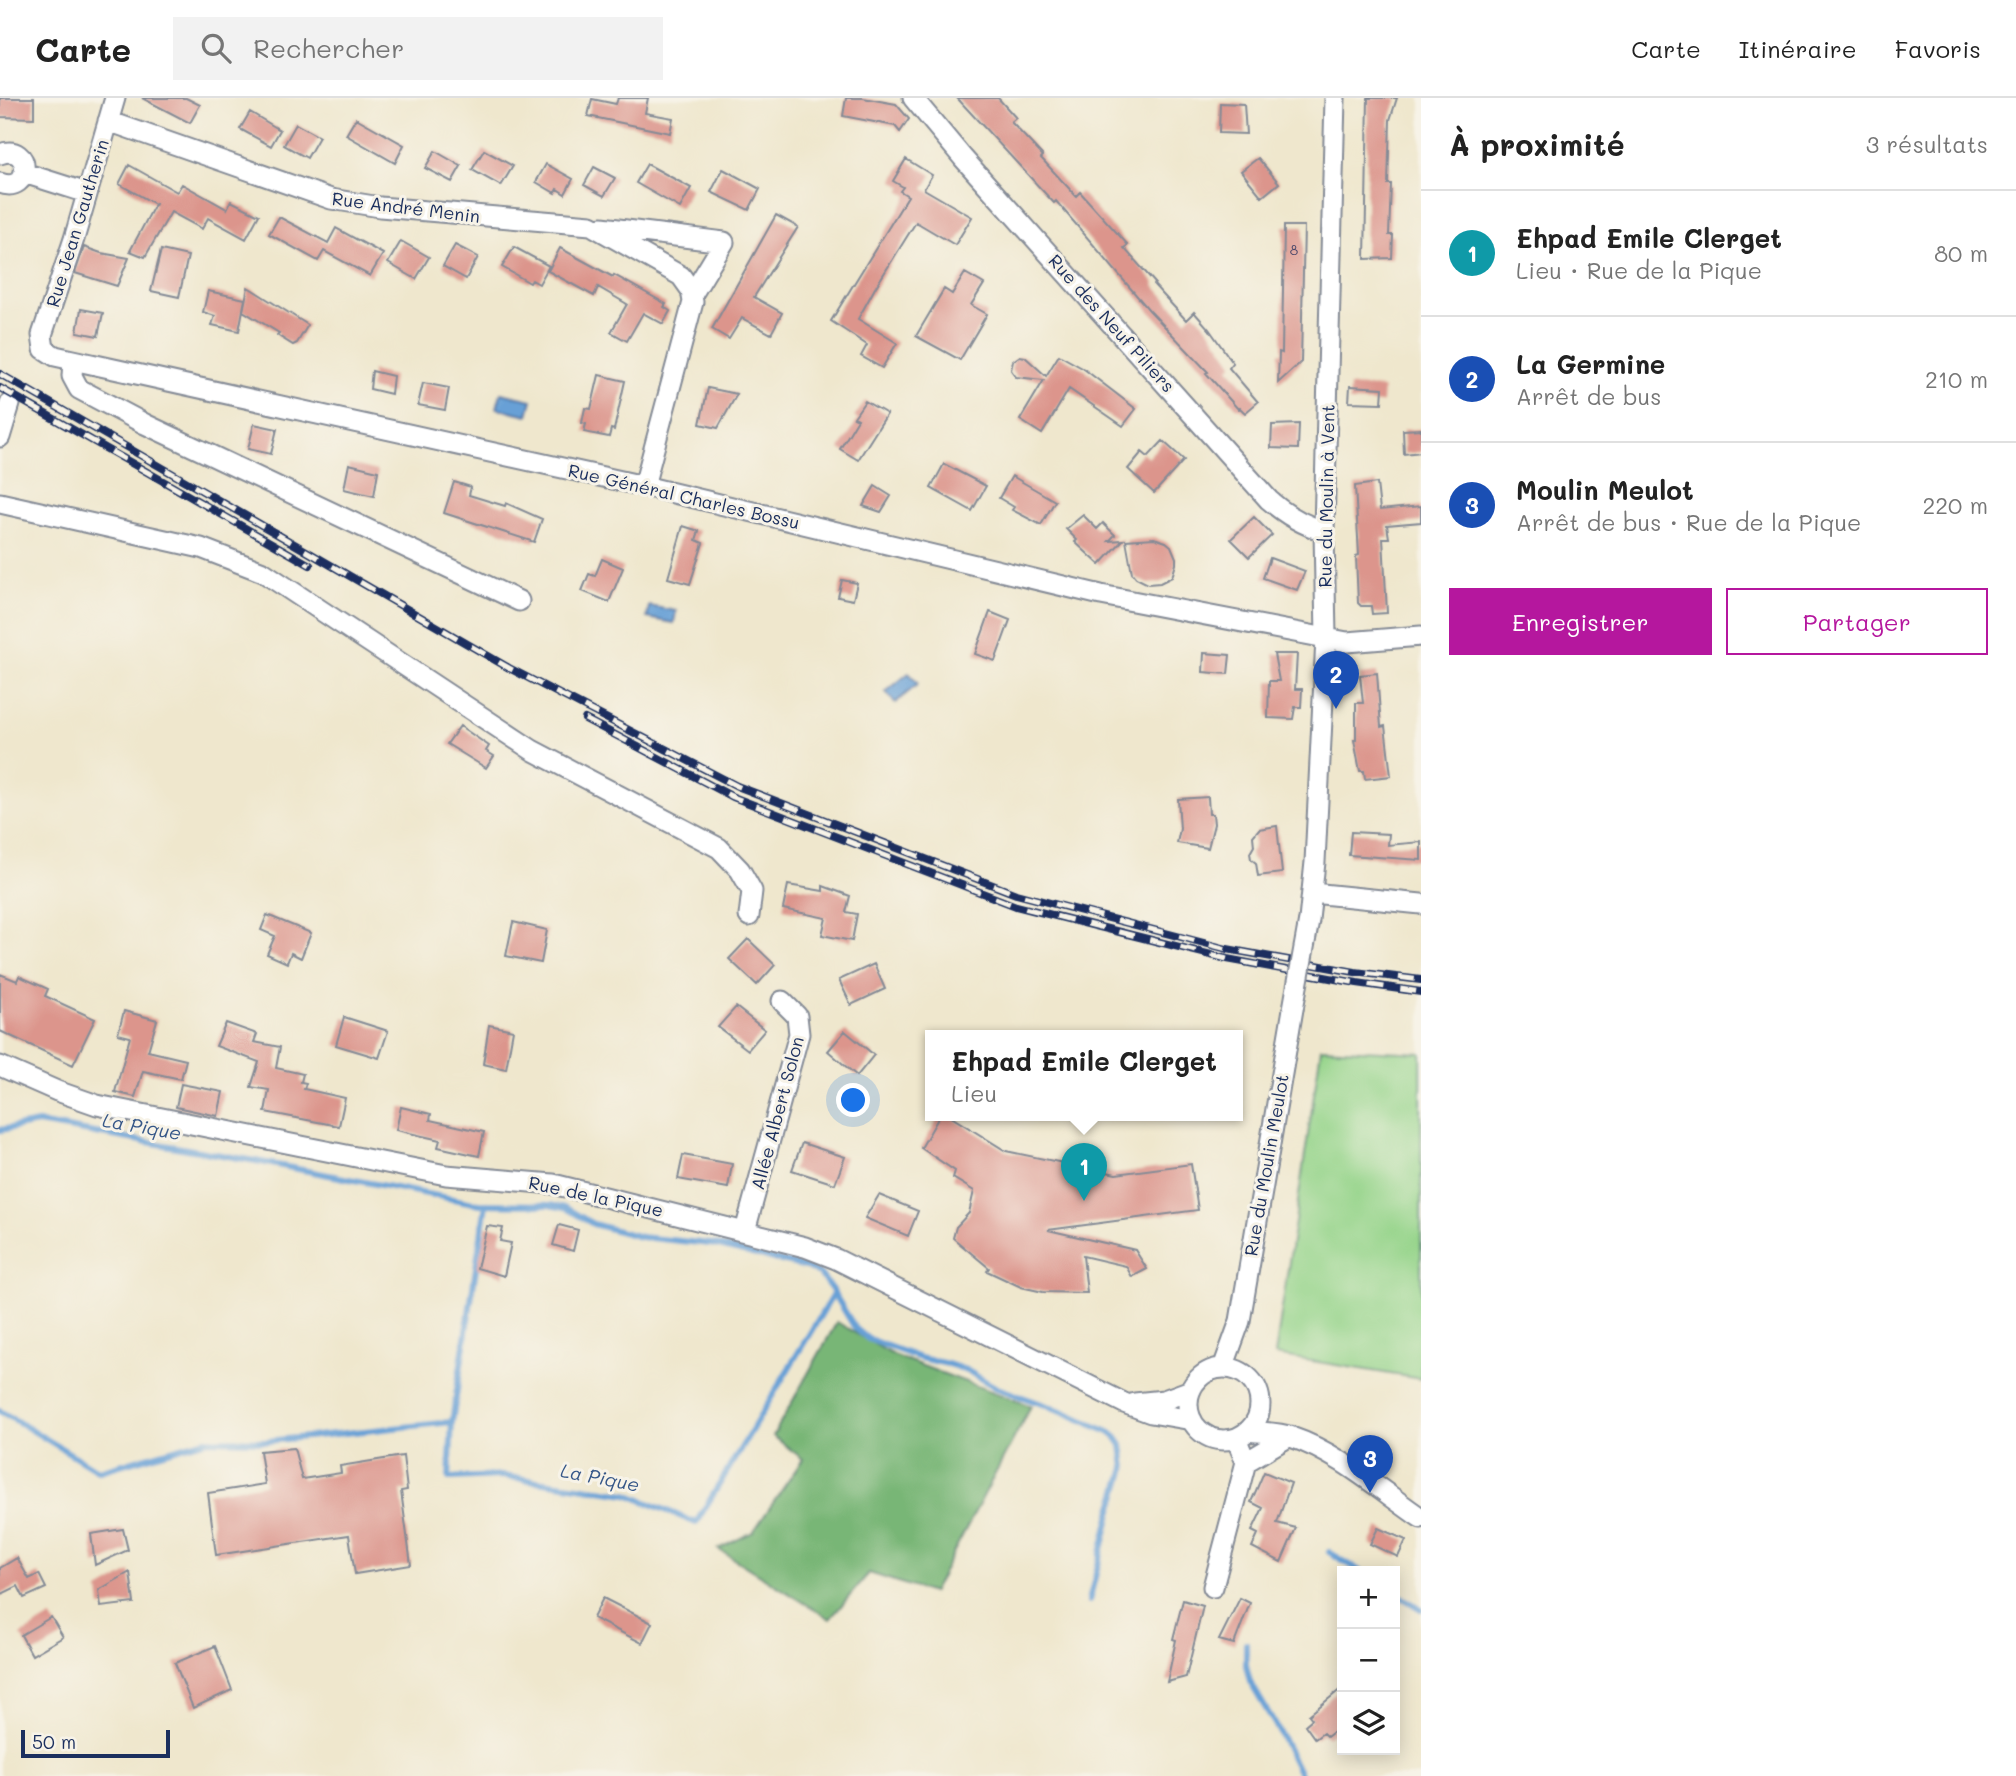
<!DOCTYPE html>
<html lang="fr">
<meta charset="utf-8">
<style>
body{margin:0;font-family:Mali,sans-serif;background:#f2f2f2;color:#222}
.controls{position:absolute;right:21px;bottom:21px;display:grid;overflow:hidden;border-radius:0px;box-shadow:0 4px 18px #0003}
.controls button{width:63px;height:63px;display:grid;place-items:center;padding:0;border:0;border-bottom:2px solid #e0e0e0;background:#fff;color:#222;font:35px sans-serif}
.scale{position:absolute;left:21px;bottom:18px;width:149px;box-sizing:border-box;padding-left:7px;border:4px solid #1b2f5e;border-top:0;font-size:19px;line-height:24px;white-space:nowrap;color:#1b2f5e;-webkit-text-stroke:5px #f7f3e8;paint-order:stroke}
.you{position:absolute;left:854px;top:1003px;width:24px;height:24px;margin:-18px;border:5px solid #fff;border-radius:50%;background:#1a73e8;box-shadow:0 0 0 10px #1a73e833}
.badge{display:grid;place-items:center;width:46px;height:46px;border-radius:50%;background:#b5179e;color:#fff;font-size:23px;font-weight:700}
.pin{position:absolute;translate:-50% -58px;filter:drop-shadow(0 2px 4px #0008)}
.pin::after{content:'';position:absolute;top:37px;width:24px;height:21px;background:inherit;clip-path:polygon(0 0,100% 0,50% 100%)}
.popup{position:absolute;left:925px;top:932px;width:318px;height:91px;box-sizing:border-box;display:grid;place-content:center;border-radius:0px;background:#fff;filter:drop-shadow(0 2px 5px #0005);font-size:23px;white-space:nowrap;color:#767676}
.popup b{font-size:26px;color:#222}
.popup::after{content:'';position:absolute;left:50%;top:100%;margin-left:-14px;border:14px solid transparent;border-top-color:#fff}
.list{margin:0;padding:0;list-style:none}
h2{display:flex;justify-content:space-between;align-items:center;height:91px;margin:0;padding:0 28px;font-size:30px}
h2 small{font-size:23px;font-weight:400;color:#767676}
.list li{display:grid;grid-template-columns:46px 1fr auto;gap:21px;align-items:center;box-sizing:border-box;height:126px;padding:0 28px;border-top:2px solid #e0e0e0}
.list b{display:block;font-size:26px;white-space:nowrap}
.list p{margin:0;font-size:23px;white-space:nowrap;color:#767676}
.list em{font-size:23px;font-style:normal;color:#767676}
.actions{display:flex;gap:14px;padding:21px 28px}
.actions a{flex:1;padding:16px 0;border:2px solid #b5179e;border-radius:0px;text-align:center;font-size:24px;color:#b5179e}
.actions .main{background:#b5179e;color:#fff}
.icon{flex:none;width:38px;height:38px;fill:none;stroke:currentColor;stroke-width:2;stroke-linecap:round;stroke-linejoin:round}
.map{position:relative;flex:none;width:1421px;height:1678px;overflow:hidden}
header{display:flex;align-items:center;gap:42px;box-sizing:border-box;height:98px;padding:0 35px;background:#fff;border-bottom:2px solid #e0e0e0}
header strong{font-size:33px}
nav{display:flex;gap:38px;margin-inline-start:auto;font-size:24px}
.search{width:490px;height:63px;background:#f2f2f2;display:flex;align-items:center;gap:18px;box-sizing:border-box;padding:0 24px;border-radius:0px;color:#767676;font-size:26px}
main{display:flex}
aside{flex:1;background:#fff}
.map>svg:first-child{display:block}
.green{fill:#95d48a;stroke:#588274;stroke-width:2}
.forest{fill:#78b676;stroke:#4a726a;stroke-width:2}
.water{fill:#68a0d6;stroke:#42689a;stroke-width:2}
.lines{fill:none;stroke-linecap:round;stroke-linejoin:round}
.stream{stroke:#68a0d6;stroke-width:6}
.building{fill:#dc958c}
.minor-casing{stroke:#858b96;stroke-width:23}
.minor{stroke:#fff;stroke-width:19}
.rail-casing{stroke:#1b2f5e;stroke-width:8}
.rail{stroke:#f7f3e8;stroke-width:5;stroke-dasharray:16;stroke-linecap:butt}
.minor-bridge-casing{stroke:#858b96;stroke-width:23;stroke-linecap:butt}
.minor-bridge{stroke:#fff;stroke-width:19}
.labels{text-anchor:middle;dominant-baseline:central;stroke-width:6;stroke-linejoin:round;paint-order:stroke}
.number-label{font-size:14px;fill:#4b486a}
.street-label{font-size:18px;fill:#1b2f5e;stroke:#f7f3e8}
.water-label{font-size:19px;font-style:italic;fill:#365788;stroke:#f7f3e8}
</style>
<header>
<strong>Carte</strong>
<div class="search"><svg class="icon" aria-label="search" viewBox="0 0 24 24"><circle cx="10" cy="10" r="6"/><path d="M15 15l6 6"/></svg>Rechercher</div>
<nav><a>Carte</a><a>Itinéraire</a><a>Favoris</a></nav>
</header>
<main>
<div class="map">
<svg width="1421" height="1678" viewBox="0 0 1421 1678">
<rect width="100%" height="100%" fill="#f7f3e8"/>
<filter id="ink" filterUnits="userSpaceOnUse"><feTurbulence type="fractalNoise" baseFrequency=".0143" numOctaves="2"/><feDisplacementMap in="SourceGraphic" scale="14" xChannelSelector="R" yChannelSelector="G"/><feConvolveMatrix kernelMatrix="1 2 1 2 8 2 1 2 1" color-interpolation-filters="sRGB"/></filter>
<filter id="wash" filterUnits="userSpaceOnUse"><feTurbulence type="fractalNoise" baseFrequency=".00686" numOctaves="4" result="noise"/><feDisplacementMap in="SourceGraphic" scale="28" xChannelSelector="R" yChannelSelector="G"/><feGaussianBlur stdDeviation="1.57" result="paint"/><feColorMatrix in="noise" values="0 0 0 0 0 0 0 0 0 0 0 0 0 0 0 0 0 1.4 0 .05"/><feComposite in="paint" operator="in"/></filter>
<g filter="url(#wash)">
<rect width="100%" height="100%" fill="#efe7cd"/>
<path class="green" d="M 1321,950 L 1421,955 L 1421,1281 L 1275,1257 Z"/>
<path class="forest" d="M 837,1224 L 893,1257 L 1031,1308 L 932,1495 L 869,1475 L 830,1521 L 718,1451 L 753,1434 L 803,1361 L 773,1338 Z"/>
<path class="water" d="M 501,295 L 532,302 L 528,317 L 497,310 Z
M 649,508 L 676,513 L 674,525 L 647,520 Z
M 909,575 L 918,586 L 895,605 L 886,594 Z"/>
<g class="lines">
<path class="stream" d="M 0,1032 L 38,1025 L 256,1063 L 479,1106 L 549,1107 L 566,1110 L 593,1126 L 640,1139 L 711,1146 L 806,1169 L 820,1176 L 832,1192 L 855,1230 L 868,1241 L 920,1260 L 948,1266 L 966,1272 L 997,1290 L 1062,1313 L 1115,1337 L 1122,1347 L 1125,1370 L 1111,1415 L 1089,1503
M 0,1313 L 99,1373 L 206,1342 L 267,1343 L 452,1324 L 449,1380 L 502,1378 L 627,1396 L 696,1425 L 834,1195
M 452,1324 L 486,1106
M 1329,1454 L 1360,1473
M 1395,1495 L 1421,1511
M 1246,1545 L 1246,1567 L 1250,1584 L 1275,1626 L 1301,1678"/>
</g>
<g id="blocks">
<path class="building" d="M 0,0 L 34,0 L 34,20 L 0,19 Z
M 142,0 L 186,0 L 200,7 L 190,25 Z
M 618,0 L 648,0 L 645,15 L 673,20 L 670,35 L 588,18 L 592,1 L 616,6 Z
M 846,0 L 863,0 L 896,6 L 909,21 L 900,34 L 895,28 L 843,18 Z
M 957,0 L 998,0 L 1016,20 L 1011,24 L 1043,58 L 1041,60 L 1076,98 L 1080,94 L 1128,147 L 1124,150 L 1155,185 L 1154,187 L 1186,222 L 1194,214 L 1209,231 L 1233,265 L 1229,270 L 1258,304 L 1245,315 L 1240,310 L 1238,311 L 1206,275 L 1208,274 L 1149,212 L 1056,103 L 1054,105 Z
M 1368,0 L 1397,0 L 1390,22 L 1388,86 L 1391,86 L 1389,137 L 1393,137 L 1392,160 L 1365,161 Z
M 1220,5 L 1244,6 L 1246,36 L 1219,35 Z
M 250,14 L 280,32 L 271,48 L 240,31 Z
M 356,20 L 404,47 L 395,65 L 346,37 Z
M 296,26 L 319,39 L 307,60 L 284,47 Z
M 484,52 L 513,68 L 501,88 L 472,72 Z
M 435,53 L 461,68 L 452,84 L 425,70 Z
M 1258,60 L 1279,85 L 1262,99 L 1241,73 Z
M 906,61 L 932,77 L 924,91 L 972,119 L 955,147 L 916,124 L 875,190 L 858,221 L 897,245 L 882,270 L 861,258 L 867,247 L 831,223 L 908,98 L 900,93 L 903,89 L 893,83 Z
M 546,66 L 573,81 L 565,96 L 557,91 L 555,95 L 536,84 Z
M 647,66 L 691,90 L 680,110 L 636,85 Z
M 129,67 L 177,94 L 182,86 L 227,111 L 231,103 L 259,117 L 246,141 L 208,120 L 202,131 L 171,114 L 145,159 L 130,153 L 155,106 L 119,86 Z
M 594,69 L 615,80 L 604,98 L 584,87 Z
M 723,71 L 760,91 L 749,112 L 711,94 Z
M 776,117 L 798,129 L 754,199 L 782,215 L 771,236 L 742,220 L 729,241 L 712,231 Z
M 279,119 L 328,145 L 336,130 L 383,156 L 370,178 L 324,153 L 318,163 L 269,136 Z
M 1284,128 L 1304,128 L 1301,264 L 1278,285 L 1279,254 L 1282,255 Z
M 401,143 L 429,159 L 416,181 L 388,165 Z
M 455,147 L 478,159 L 466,181 L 443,168 Z
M 84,149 L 101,155 L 129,160 L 117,188 L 75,175 Z
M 514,149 L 549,168 L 539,186 L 532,182 L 530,185 L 502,169 Z
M 560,150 L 613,179 L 614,177 L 666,206 L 664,209 L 670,213 L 663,226 L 643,215 L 627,243 L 611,234 L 627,206 L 598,189 L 594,198 L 548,173 Z
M 161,152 L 188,158 L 179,199 L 151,193 Z
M 965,175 L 984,186 L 971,207 L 987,216 L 960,262 L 916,238 L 944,191 L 952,196 Z
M 248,189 L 308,227 L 297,245 L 293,247 L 277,237 L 279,235 L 243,213 Z
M 208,193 L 245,201 L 239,233 L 212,227 L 215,218 L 203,214 Z
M 81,211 L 103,215 L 98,238 L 77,234 Z
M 1059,257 L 1084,271 L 1136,311 L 1123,328 L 1069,291 L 1042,336 L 1020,322 L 1044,282 L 1016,279 L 1011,272 L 1013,263 L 1020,258 L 1025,259 L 1046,278 Z
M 372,273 L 393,278 L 391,296 L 370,291 Z
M 599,277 L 625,283 L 614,332 L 611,331 L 609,339 L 584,334 L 586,326 L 582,325 L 585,310 L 591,311 Z
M 423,285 L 449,290 L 445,312 L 418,307 Z
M 1350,288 L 1383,290 L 1382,305 L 1349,304 Z
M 708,290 L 737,296 L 718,330 L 700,326 Z
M 865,303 L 887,316 L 858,362 L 840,351 L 858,321 L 854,319 Z
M 254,326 L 277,331 L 271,356 L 248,351 Z
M 1299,326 L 1298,351 L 1271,350 L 1272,327 Z
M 1421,331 L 1421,354 L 1404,356 L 1403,332 Z
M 1163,343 L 1184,362 L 1154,395 L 1128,371 L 1142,354 L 1148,359 Z
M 349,366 L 378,373 L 374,398 L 344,391 Z
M 944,366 L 986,388 L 972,413 L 931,390 Z
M 1012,378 L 1055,403 L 1041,427 L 1012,412 L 1014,409 L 999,400 Z
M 454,384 L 471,389 L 469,397 L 505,408 L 506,405 L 542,421 L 534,444 L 444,415 Z
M 1377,385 L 1380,412 L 1421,408 L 1421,424 L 1387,427 L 1389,440 L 1383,440 L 1387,515 L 1372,516 L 1371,508 L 1361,508 L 1358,505 L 1356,458 L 1359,457 L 1355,388 Z
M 875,388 L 891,398 L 881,414 L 863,408 Z
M 1083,417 L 1097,431 L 1103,425 L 1115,437 L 1109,443 L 1123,442 L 1100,467 L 1075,444 L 1077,442 L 1066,431 Z
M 1254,419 L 1272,437 L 1249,459 L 1231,441 Z
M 683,428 L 699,433 L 696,442 L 703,445 L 690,486 L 668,480 Z
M 1154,440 L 1166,444 L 1171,448 L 1176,460 L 1176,466 L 1172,479 L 1160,485 L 1148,486 L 1136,480 L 1132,475 L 1126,442 Z
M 1270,460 L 1305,473 L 1297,492 L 1263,480 Z
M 602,461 L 623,470 L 609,504 L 582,493 L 589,476 L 595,478 Z
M 842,482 L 857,485 L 853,502 L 838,499 Z
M 990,514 L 1010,522 L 995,563 L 975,556 Z
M 1204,555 L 1230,557 L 1228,576 L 1203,574 Z
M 1274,556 L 1297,556 L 1295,591 L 1302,591 L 1301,609 L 1295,609 L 1293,621 L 1268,620 L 1269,583 L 1279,583 Z
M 1377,575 L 1381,629 L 1385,628 L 1391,678 L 1365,681 L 1364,673 L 1360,673 L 1354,642 L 1356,642 L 1356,605 L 1363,605 L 1360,577 Z
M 460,628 L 489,648 L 486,653 L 494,658 L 486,670 L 447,646 Z
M 1208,699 L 1209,716 L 1213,716 L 1214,726 L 1208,750 L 1177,745 L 1180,731 L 1178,701 Z
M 1277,728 L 1282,775 L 1258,778 L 1256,765 L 1251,761 L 1250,755 L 1254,748 L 1253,738 L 1259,731 Z
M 1351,734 L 1389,736 L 1388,747 L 1421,744 L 1421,762 L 1349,757 Z
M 788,787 L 823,793 L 823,788 L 850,798 L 846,814 L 857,816 L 852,843 L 822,837 L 826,820 L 783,811 Z
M 267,817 L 311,835 L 301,860 L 291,855 L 287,865 L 267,856 L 275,838 L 261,832 Z
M 513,824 L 547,832 L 541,865 L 506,858 Z
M 748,841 L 775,867 L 757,887 L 729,861 Z
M 874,866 L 885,891 L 851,907 L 839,882 Z
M 0,876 L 17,883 L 19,878 L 48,891 L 45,898 L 95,921 L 73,967 L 0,933 Z
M 736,909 L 765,932 L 748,952 L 718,929 Z
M 124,913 L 157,922 L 148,953 L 186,962 L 181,981 L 143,973 L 135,999 L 115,994 L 130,939 L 118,936 Z
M 344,919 L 388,933 L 379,960 L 336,947 Z
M 226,925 L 257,936 L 254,944 L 280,949 L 276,970 L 303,976 L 301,984 L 306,985 L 304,991 L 345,1000 L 339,1028 L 265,1014 L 269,992 L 251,989 L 259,964 L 216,948 Z
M 489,927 L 513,932 L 506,971 L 483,966 Z
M 845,933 L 874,957 L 857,978 L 828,953 Z
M 181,986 L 223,994 L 218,1018 L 176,1009 Z
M 401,1009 L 431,1016 L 430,1022 L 484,1034 L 479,1058 L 438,1049 L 440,1042 L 396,1032 Z
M 940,1017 L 948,1017 L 1006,1053 L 1116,1076 L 1191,1066 L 1198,1112 L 1048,1132 L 1135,1152 L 1147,1171 L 1132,1179 L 1126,1168 L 1083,1158 L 1087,1195 L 1043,1194 L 1021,1189 L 987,1173 L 989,1170 L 953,1140 L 956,1129 L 969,1115 L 974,1093 L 953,1080 L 955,1073 L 921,1050 Z
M 802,1045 L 845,1059 L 835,1086 L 792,1072 Z
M 683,1057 L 732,1066 L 728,1090 L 678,1081 Z
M 879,1097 L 918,1113 L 908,1138 L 865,1120 Z
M 559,1127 L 578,1132 L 573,1153 L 553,1147 Z
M 487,1128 L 503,1130 L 500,1143 L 511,1145 L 504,1178 L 477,1170 Z
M 294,1350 L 302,1381 L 341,1375 L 340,1368 L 403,1358 L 407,1392 L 401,1393 L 411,1467 L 355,1476 L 349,1437 L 216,1457 L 208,1395 L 265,1386 L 260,1353 Z
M 1264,1374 L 1291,1385 L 1277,1425 L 1296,1430 L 1281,1464 L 1252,1449 L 1258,1436 L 1252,1433 L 1263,1410 L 1251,1404 Z
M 1378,1430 L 1406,1442 L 1398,1459 L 1370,1446 Z
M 123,1431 L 128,1452 L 95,1467 L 91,1436 Z
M 17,1460 L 29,1481 L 39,1476 L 46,1490 L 24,1500 L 18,1488 L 0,1497 L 0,1470 Z
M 130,1474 L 134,1505 L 101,1509 L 99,1492 Z
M 603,1500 L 652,1525 L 642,1545 L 593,1520 Z
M 1240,1500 L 1250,1505 L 1234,1546 L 1219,1542 Z
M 1183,1502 L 1203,1508 L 1186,1579 L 1167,1584 L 1176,1542 L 1173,1541 Z
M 51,1519 L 63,1539 L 32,1557 L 21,1537 Z
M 215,1548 L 232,1592 L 193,1610 L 175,1565 Z
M 1342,1590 L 1342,1627 L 1327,1639 L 1323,1635 L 1315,1641 L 1305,1627 L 1312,1621 L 1309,1617 Z"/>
</g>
</g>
<g filter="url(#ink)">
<use href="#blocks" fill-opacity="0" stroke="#858b96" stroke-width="2"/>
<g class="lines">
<defs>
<path id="minor" d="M 115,0 L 74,141 L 42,237 L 44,251 L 55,258 L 644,388 L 1101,497 L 1347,544 L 1421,538
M 913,0 L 963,60 L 1269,402 C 1286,417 1303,427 1324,433
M 108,23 L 331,101 L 380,109 L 591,127 L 681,178 L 691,192 L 693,204 L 644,388
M 0,56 C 33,44 32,97 0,85
M 24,75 L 87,95
M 602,129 L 724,144 L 692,197
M 73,264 L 72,278 L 79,291 L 145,326 L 519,503
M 0,339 L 10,306
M 0,405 L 201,450 L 263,474 L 532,652 L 719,750 L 740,772 L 752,793 L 749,818
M 1312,795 L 1421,806
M 1309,822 L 1315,764 L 1326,540 L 1324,433 L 1335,0
M 0,968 L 57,993 L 97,1007 L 446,1077 L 553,1086 L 805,1149 L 836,1161 L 1124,1305 L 1151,1315 L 1192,1322
M 745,1133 L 799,936 L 797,918 L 782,903
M 1223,1270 L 1240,1223 L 1293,911
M1188 1306a36 36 0 1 1 72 0a36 36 0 1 1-72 0Z
M 1135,1305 L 1164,1302 L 1191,1292
M 1248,1333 C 1262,1335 1278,1334 1291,1339 C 1339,1355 1380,1392 1421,1420
M 1246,1364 L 1290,1338
M 1213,1489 L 1246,1364 L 1236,1340"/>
</defs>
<use href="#minor" class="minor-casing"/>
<use href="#minor" class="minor"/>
<defs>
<path id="rail" d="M 0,276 L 509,570 L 737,688 L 1016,796 L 1227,851 L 1355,874 L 1421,882
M 0,290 L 310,467
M 585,621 L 733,699 L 1016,808 L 1227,861 L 1357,885 L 1421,894"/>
</defs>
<use href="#rail" class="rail-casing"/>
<use href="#rail" class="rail"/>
<defs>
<path id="minor-bridge" d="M 1293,911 L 1309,822"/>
</defs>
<use href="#minor-bridge" class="minor-bridge-casing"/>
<use href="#minor-bridge" class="minor-bridge"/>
</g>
</g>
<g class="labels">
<g class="number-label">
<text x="1294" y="151">8</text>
</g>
<g class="street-label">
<text transform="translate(406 109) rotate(7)">Rue André Menin</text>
<text transform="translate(77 125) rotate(-73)">Rue Jean Gautherin</text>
<text transform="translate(1112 225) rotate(48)">Rue des Neuf Piliers</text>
<text transform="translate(684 398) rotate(13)">Rue Général Charles Bossu</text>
<text transform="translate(1326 398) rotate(-89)">Rue du Moulin à Vent</text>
<text transform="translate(777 1015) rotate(-75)">Allée Albert Solon</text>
<text transform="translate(1266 1067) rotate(-80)">Rue du Moulin Meulot</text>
<text transform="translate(596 1098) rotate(12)">Rue de la Pique</text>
</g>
<g class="water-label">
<text transform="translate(142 1028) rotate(10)">La Pique</text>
<text transform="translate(600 1379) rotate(11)">La Pique</text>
</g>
</g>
</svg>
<div class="controls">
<button>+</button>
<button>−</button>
<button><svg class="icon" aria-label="layers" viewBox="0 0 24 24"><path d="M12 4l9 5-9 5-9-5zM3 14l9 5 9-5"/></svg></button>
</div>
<div class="scale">50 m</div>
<div class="you"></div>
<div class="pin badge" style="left:1084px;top:1103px;background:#0f9aa8">1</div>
<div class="popup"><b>Ehpad Emile Clerget</b>Lieu</div>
<div class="pin badge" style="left:1336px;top:611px;background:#1a4fb4">2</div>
<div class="pin badge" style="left:1370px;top:1395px;background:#1a4fb4">3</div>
</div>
<aside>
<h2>À proximité<small>3 résultats</small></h2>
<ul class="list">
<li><span class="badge" style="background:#0f9aa8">1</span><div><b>Ehpad Emile Clerget</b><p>Lieu · Rue de la Pique</p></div><em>80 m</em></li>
<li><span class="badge" style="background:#1a4fb4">2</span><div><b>La Germine</b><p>Arrêt de bus</p></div><em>210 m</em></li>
<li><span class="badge" style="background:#1a4fb4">3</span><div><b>Moulin Meulot</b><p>Arrêt de bus · Rue de la Pique</p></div><em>220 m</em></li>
</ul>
<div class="actions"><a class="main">Enregistrer</a><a>Partager</a></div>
</aside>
</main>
